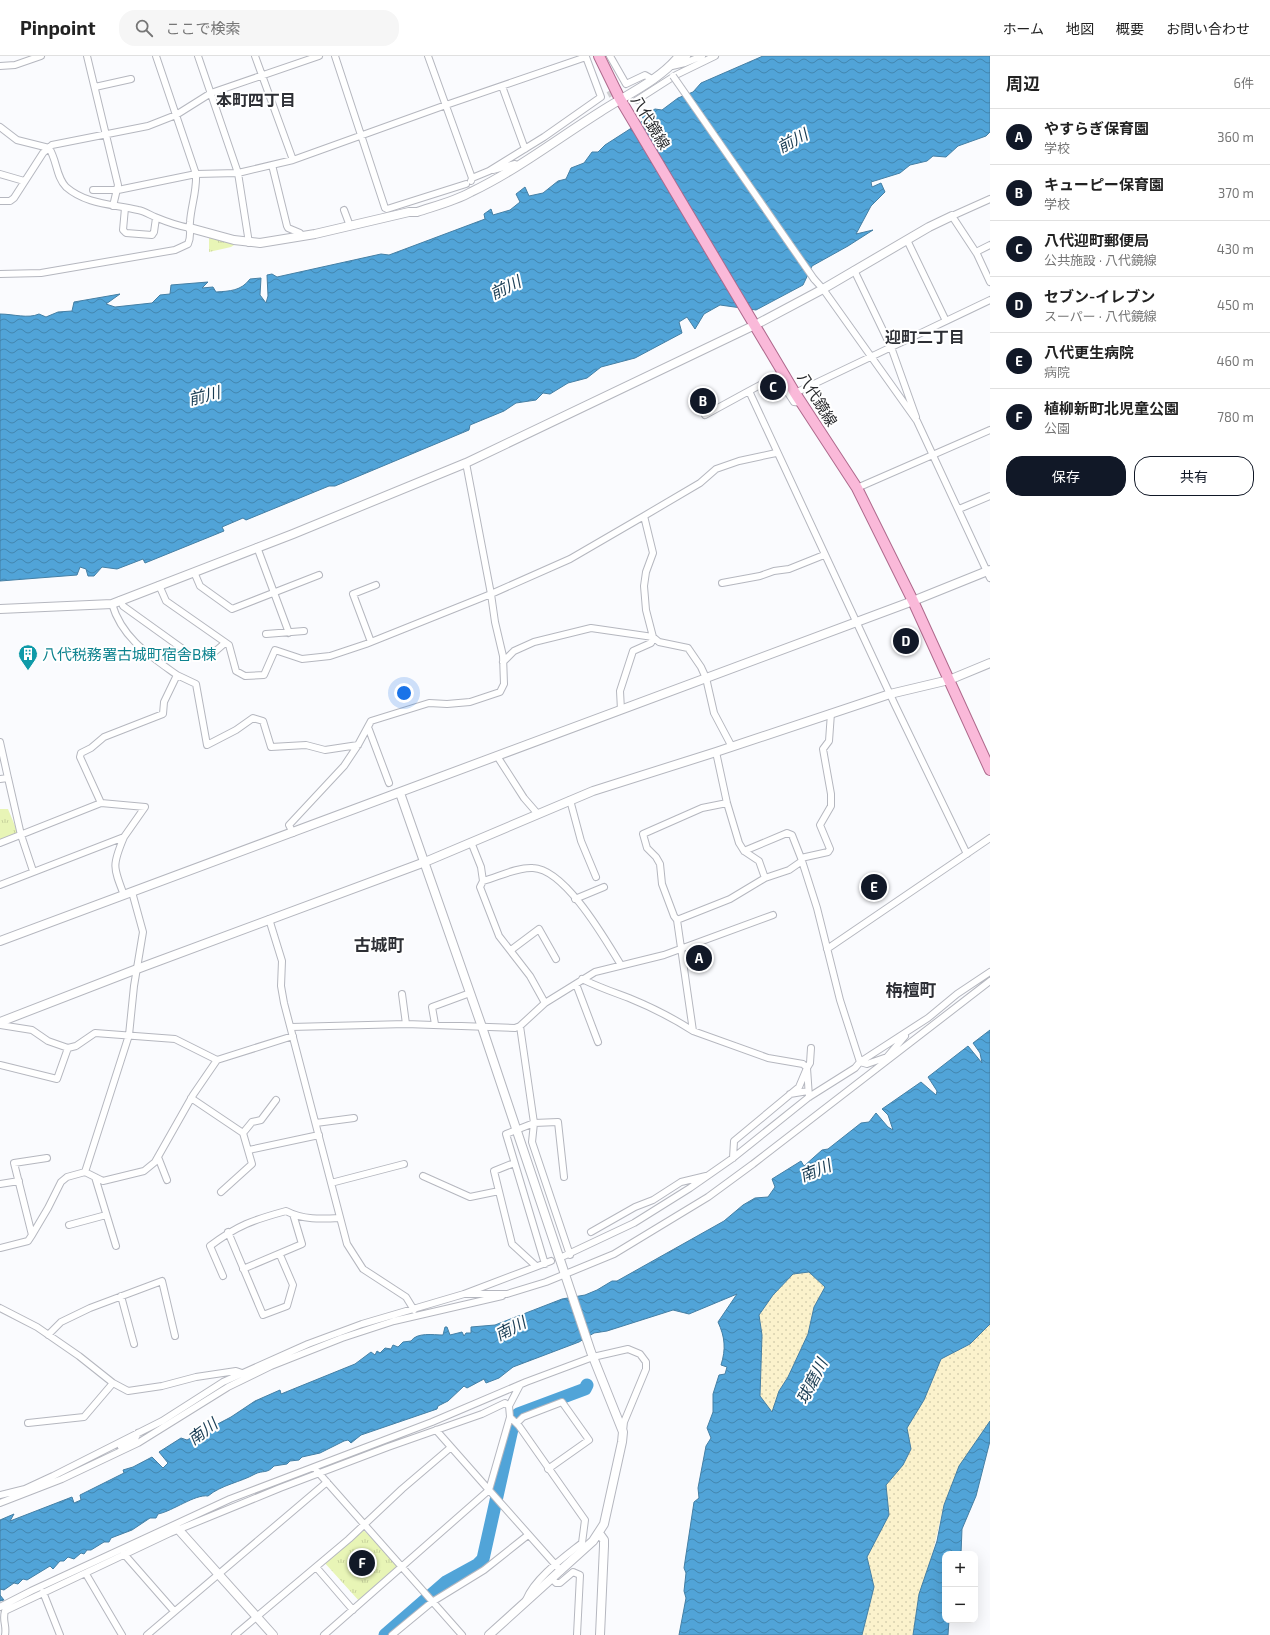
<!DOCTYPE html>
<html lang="ja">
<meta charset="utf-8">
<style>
body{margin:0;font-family:"Exo 2","Noto Sans JP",sans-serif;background:#f6f6f6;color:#222}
.controls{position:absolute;right:12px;bottom:12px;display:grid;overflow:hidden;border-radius:8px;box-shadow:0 4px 16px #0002}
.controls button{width:36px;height:36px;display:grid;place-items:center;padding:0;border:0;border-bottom:1px solid #e0e0e0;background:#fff;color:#222;font:20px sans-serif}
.you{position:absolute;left:404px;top:637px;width:14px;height:14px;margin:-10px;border:3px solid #fff;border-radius:50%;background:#1a73e8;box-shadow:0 0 0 6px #1a73e833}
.badge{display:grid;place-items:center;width:26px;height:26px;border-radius:50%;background:#111827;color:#fff;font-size:13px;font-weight:700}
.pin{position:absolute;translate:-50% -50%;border:2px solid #fff;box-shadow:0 1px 4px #0006}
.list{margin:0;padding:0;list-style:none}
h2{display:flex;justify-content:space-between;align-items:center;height:52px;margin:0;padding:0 16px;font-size:17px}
h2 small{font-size:13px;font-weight:400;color:#767676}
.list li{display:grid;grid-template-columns:26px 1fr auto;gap:12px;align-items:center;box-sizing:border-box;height:56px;padding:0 16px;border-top:1px solid #e0e0e0}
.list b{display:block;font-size:15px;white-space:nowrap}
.list p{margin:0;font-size:13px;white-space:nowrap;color:#767676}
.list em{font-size:13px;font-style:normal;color:#767676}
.actions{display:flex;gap:8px;padding:12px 16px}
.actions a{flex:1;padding:9px 0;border:1px solid #111827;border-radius:16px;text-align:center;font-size:14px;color:#111827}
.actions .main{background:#111827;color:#fff}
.icon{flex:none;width:22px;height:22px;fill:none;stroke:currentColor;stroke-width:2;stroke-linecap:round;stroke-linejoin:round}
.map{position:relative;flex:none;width:990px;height:1579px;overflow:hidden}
header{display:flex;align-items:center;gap:24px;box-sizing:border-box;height:56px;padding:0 20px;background:#fff;border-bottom:1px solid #e0e0e0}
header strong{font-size:19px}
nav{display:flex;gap:22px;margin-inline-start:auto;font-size:14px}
.search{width:280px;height:36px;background:#f6f6f6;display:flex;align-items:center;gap:10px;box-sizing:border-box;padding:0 14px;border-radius:16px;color:#767676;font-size:15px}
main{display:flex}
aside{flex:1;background:#fff}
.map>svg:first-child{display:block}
.grass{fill:url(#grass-tufts)}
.sand{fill:url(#sand-dots)}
.water{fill:url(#water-waves);stroke:#457fa4;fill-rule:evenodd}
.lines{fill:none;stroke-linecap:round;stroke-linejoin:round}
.river{stroke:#51a4d8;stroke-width:13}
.minor-tunnel{stroke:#d0d1d4;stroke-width:6;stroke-dasharray:6 3;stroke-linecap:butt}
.minor-casing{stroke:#b5b7bf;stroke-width:8}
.tertiary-casing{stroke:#b5b7bf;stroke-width:10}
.primary-casing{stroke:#ae698c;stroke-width:12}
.minor{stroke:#fff;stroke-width:6}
.tertiary{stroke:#fff;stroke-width:8}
.primary{stroke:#fab9d9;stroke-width:10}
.minor-bridge-casing{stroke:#b5b7bf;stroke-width:8;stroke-linecap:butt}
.minor-bridge{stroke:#fff;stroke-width:6}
.labels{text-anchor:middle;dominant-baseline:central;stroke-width:4;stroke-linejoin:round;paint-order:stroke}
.street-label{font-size:15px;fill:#28292c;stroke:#fff}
.culture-label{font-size:15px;fill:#0d838f;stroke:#fff;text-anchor:start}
.neighbourhood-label{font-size:16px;font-weight:bold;fill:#2d2f35;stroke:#fff}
.water-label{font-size:16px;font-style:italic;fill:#1a3d54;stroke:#fff}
.quarter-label{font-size:17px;font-weight:bold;fill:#2d2f35;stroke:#fff}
</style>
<header>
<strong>Pinpoint</strong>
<div class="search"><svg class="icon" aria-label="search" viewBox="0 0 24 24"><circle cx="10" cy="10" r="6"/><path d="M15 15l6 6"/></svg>ここで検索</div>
<nav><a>ホーム</a><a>地図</a><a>概要</a><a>お問い合わせ</a></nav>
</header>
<main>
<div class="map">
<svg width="990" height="1579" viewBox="0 0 990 1579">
<defs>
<pattern id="grass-tufts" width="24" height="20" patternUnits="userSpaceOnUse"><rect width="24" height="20" fill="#e8f5b6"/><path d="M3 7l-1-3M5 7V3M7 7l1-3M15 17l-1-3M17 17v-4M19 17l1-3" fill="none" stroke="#c7d29d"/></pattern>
<pattern id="sand-dots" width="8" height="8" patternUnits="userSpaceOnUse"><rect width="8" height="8" fill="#fbf2cc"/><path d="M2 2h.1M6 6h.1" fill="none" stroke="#d7d0af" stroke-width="1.8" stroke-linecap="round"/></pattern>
<pattern id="water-waves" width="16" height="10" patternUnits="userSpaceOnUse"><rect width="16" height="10" fill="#51a4d8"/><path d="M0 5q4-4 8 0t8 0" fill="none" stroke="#4386af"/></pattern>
</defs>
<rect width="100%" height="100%" fill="#fafbfe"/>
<path class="grass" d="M 209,180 L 237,187 L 231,191 L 209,196 Z
M 0,753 L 8,753 L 18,777 L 0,785 Z
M 361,1472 L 402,1510 L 360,1546 L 323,1505 Z"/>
<path class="sand" d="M 809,1216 L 825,1231 L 814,1251 L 808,1278 L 788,1321 L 779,1335 L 772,1357 L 760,1340 L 762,1279 L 759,1259 L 773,1239 L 793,1218 Z
M 990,1268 L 990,1365 L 944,1449 L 913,1579 L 862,1579 L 874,1531 L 867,1501 L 889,1459 L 886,1429 L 903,1409 L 911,1393 L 907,1372 L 924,1344 L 941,1303 L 970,1288 Z"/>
<path class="water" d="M 763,0 L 990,0 L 990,76 L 986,80 L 958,90 L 946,101 L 933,100 L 927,105 L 910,109 L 900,117 L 871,126 L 872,131 L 881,127 L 885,136 L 871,150 L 856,178 L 873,174 L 848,190 L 812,210 L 803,229 L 756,254 L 720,249 L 704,258 L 695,273 L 687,261 L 679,266 L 682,277 L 635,302 L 601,311 L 587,322 L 568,327 L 550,338 L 543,337 L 536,344 L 516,347 L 504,355 L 470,369 L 469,374 L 335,430 L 329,430 L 246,464 L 243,462 L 222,471 L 224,475 L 145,507 L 143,503 L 117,513 L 102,511 L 94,520 L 88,520 L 86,513 L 80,511 L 77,519 L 0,525 L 0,258 C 13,258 28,263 39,258 L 46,261 L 58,256 L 72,255 L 74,246 L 120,238 L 106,248 L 115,251 L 152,247 L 160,239 L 170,238 L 171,229 L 208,226 L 202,232 L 213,231 L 216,236 C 230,235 241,235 250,223 L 261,222 L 260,239 L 266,247 L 268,240 L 267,219 L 272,218 L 277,221 L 381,198 L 389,199 L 485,163 L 484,158 L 491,153 L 493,159 L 510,154 L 520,146 L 516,138 L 525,131 L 529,140 L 543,137 L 558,125 L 566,123 L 571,112 L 584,107 L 592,96 L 598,96 L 605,89 L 644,64 L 642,60 L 655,53 L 662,54 L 678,42 L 693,36 L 701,27 Z
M 990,974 L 990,1268 L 970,1288 L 941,1303 L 924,1344 L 907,1372 L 911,1393 L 903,1409 L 886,1429 L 889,1459 L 867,1501 L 874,1531 L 862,1579 L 679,1579 L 686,1542 L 684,1535 L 686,1517 L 684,1512 L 694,1446 L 699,1442 L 698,1432 L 706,1390 L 711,1382 L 707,1372 L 713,1356 L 713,1338 L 719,1319 L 725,1318 L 727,1311 L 721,1309 C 726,1293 725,1281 718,1266 L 737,1238 L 689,1258 L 673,1254 L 607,1275 L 594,1277 L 579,1286 L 513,1311 L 499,1322 L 486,1327 L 484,1323 L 467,1332 L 464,1330 L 448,1345 L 438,1350 L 437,1353 L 361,1379 L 351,1387 L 348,1384 L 344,1385 L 320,1397 L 302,1401 L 299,1404 L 290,1405 L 287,1408 L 274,1410 C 267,1418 263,1414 255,1418 C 241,1426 221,1429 208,1440 C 195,1438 173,1455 158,1458 L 156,1462 L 150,1462 L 132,1474 L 111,1482 L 109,1486 L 104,1486 L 91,1494 L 87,1494 L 84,1498 L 81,1497 L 74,1503 L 68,1501 L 64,1505 L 60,1505 L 53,1513 L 50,1510 L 27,1524 L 23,1523 L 18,1528 L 14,1527 L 4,1534 L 0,1533 L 0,1539 L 4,1544 L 0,1545 L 0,1464 L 14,1458 L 10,1465 L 72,1441 L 74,1447 L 81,1444 L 80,1439 L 124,1417 L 123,1414 L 133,1411 L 152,1401 L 163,1412 L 168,1407 L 159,1396 L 181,1382 L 187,1384 L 231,1361 L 255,1345 L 280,1334 L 281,1338 L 355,1308 L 371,1296 L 375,1299 L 377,1295 L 380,1297 L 385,1292 L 391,1293 L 393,1289 L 398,1291 L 403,1286 L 411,1285 C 417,1276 433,1279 443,1279 L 445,1271 L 447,1271 L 450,1279 L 462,1276 L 464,1280 L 466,1277 L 471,1277 L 471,1271 L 495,1269 L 562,1243 L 585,1239 L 597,1234 L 612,1225 L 617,1225 L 724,1165 L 743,1149 L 755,1142 L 768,1141 L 775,1131 L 772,1123 L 801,1105 L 804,1110 L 822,1094 L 828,1093 L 861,1067 L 869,1066 L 876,1057 L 888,1071 L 893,1074 L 888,1059 L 882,1053 L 921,1026 L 936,1039 L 937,1035 L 928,1021 L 968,990 L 982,1007 L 980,997 L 973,987 ZM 809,1216 L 825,1231 L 814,1251 L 808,1278 L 788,1321 L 779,1335 L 772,1356 L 760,1340 L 762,1279 L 759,1259 L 773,1239 L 793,1218 Z
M 990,1365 L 990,1385 L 976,1440 L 962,1473 L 961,1498 L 945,1498 L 945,1564 L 949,1564 L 948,1579 L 913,1579 L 919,1538 L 937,1485 L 944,1449 L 959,1410 Z"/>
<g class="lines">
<path class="river" d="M 385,1579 L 446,1526 L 477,1509 L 483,1503 L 512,1373 L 518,1358 L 585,1333 L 587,1329"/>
<path class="minor-tunnel" d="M 608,39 L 623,31"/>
<defs>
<path id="minor" d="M 87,0 L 118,129 L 113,150
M 198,0 L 238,117 L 249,187
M 255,0 L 293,104
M 335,0 L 385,152 L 387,153 L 466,128
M 428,0 L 472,122 L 471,125
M 610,0 L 626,28 L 645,19 L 652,23
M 675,8 L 687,0
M 0,10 L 15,9 L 41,0
M 672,10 L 685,7 L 702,0
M 502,30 L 525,93
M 95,31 L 131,23
M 637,44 L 676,19 L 715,0
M 0,71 L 17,84 L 49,92 C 57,104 56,121 66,131 C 87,149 113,148 138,154 C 144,155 150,159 155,161 C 167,166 178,170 190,172
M 272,109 L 287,170 L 288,172 L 300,177 L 301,180
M 493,114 L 515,108 L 518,110
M 0,118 L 24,125
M 472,122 L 489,115 L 544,81 L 601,41 L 586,1
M 93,134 L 118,134 L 196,118 L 238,117 L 293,104 L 446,49 L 586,1 L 585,0
M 990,143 L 952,160 L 977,198 L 990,226
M 0,145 L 10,145 L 14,142 L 43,97 L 52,89 L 148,70 L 176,59 L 211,37 L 319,0
M 125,152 L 123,174 L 126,177 L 152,179 L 154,176 L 156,162
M 344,154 L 350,170
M 907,184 L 946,265
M 976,196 L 990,189
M 854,214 L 891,291 L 916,361
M 0,218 L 41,217 L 175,194 L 188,188 C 192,179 189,174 190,166 C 191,150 197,135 196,118 L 156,0
M 814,223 L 823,233 L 917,365 L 990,522
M 795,337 L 990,244
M 802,347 L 794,346 L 777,320 L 749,335 L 895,649 L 967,798
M 705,359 L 749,335
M 857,432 L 990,374
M 959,453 L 990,440
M 257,491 L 289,577
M 194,516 L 200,530 L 232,553 L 319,519
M 722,527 L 760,520 L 774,515 L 789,513 L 824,499
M 159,529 L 166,545 L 229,589 L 236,615 L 245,620 L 264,619 L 275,594 L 302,603 L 330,600 L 366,588 L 491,538 L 570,503 L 644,460
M 120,544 L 123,550 L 194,601 L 211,599 L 225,587
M 266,578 L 304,575
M 371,586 L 353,538 L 376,529
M 503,606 L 514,595 L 534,586 L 591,572 L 653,581 L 651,587 L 633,595 L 620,635 L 621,654
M 177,619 L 196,628 L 207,689 L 236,674 L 253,662 L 263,665 L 271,691 L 306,689 L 325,694 L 358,689
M 368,671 L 389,727
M 0,686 L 8,722
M 732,691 L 714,657 L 706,622 L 701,611 L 688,592 L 659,586 L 653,581 L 646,554 L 644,530 L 646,516 L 653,497 L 644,460 L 700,427 L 716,413 L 739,405 L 776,397
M 716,696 L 727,747 L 739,787 L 744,795 L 759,805 L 765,822
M 497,700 L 524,742 L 537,757
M 0,723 L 8,722 L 21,779 L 33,815
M 570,744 L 581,785 L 596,821
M 101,747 L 80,701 L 81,697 L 91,692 L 104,681 L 163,658 L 164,646 L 177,619 C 149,599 122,582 112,548
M 293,777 L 289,769 L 344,710 L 358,689 L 371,665 L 429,647 L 447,648 L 470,646 L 500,636 L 504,628 L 503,600 L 495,566 L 491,538 L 466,407
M 124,781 C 112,809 113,811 124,839
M 471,786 L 481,811 L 483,825 C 498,821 517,811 533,812 C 565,813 605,883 621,909
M 0,787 L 101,747 L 145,751 L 124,781 L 0,829
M 744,795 L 787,777 L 792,779 L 801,802
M 483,825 L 480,831 L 499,880 L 530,920 L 545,947
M 575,843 L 604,831
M 269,863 L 282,905 L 281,930 L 284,947 L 347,1188 L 363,1213 L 406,1241 L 414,1254
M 677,864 L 730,843 L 765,822 L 789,814 L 802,805 L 801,802 L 828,796 L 830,793 L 820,769 L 831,750 L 831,738 L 823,693 L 829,685 L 831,657
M 827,893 L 990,782
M 511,894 L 539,873 L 556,903
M 582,923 C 598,931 613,936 629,942 C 651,951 673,962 693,975 L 677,864 L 674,860 L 662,828 L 660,808 L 656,801 L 647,792 L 643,778 L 702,752 L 727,747
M 576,928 L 598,986
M 402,938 L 406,968
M 435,968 L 432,951 L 470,937
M 0,969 L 32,974 L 48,985 L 68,992 L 76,990 L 95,977 L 175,983 L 217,1004
M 520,970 L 534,1067 L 532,1086 L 570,1199
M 291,971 L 406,968 L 515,972 L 520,970 L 545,947 L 595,916 L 664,899 L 773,859
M 693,975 L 768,1002 L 803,1008 L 807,1012 L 799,1031 L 734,1085 L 733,1102
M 887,1001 L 905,980
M 860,1006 L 928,962 L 957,938 L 990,916
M 860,1006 L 867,1008 L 890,1000
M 0,1009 L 57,1023 L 68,992
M 790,1038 L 808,1035
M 809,1041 L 807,1012 L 810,1007 L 811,992
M 191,1042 L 243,1077 L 252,1108 L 221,1136
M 316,1067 L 354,1062
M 243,1077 L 252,1066 L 261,1064 L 276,1044
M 249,1094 L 319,1079
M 158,1101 L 167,1124
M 47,1102 L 14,1107 L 32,1179 L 48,1152 L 61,1126 L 67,1121 L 85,1116 L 129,979 L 134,930 L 143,876 L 132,836
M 514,1107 L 494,1115 L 512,1188 L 536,1210
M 85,1116 L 103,1125 L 144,1115 L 155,1106 L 193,1039 L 217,1004 L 293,980
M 423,1120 L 470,1141 L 499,1135
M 95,1121 L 116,1190
M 331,1127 L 404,1108
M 0,1128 L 19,1125
M 69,1169 L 106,1159
M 228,1176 L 263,1259 L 287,1250 L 293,1229 L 280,1199
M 591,1176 L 635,1151 L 653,1144 L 681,1126 L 706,1120
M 0,1192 L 28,1185 L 32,1179
M 564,1200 L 634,1167 L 690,1132 L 733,1102 L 809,1041 L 855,1012 L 860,1006 L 840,944 L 817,852 L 802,805
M 545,1208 L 506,1078 L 534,1067 L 558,1066 L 564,1121
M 243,1213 L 302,1188 L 293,1158
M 223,1220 L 210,1190 C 238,1169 253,1164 286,1155 C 303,1164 321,1163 340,1162
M 464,1238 L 507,1238 L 546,1226 L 614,1198 L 708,1141 L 753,1108 L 990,925
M 121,1240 L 134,1288
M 0,1252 L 37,1271 L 79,1300 L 113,1327 L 128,1335 L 162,1330 L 196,1321 L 236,1315 L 242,1317
M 48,1279 L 61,1266 L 90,1252 L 162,1225 L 175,1280
M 509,1350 L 520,1329
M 510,1361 L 519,1370 L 585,1464 L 582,1487 C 563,1502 535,1522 526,1544
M 28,1367 L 84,1361 L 113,1327
M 517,1367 L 523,1361 L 562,1346 L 589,1384 L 548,1413
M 121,1391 L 135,1383 L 138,1377
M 317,1415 L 462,1579
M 0,1439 L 25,1433 L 53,1420 L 162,1365 L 223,1326 L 308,1288 L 362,1268 L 464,1238 L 551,1205
M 0,1447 L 62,1423 L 138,1387 L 228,1331 L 271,1310 L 342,1282 L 394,1265 L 502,1240
M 124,1498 L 174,1555
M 316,1511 L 353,1554
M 86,1518 L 122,1579
M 552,1523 L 556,1527 L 560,1527 L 573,1516 L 580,1519 L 577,1579
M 43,1536 L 60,1579
M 0,1551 L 31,1535 L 230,1443 L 432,1366 L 526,1326 L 593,1301 L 628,1293 L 640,1298 L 646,1306 L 646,1313 L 624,1366 L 623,1375
M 5,1579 C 7,1569 2,1565 5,1555 L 170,1477 L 280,1432 L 388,1391 L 482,1358 L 505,1347 L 509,1350 L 510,1361 L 489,1434 L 561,1515
M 147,1579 L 327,1426
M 235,1579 L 349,1483 L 402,1433 L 450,1392
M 324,1579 L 489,1434 L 436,1374
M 392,1579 L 432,1546 L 484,1514 L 528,1479"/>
<path id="tertiary" d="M 190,172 L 234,184 L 260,187 L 315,178 L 409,156 L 417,156 C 435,150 455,145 471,136 C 517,114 557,83 600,56 C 626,39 660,24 679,0
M 0,553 L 112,548 L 293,478 L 466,407 L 759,267 L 823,233 L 929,171 L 952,160
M 400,737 L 482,971 L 591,1296 L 623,1376 L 622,1386 L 604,1468 L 593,1485 L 489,1579
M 0,885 L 913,545 L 990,514
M 0,966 L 137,913 L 425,806 L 593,735 L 716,696 L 890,638 L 949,624 L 990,607
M 178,1473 L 273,1579
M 599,1477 L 604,1484 L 604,1490 L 600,1579"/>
<path id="primary" d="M 599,0 L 620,43 L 795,337 L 857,432 L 913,545 L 990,714"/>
</defs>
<use href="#minor" class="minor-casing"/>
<use href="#tertiary" class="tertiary-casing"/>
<use href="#primary" class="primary-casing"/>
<use href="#minor" class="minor"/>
<use href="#tertiary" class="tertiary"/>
<use href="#primary" class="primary"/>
<defs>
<path id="minor-bridge" d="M 673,20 L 814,223"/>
</defs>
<use href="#minor-bridge" class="minor-bridge-casing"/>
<use href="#minor-bridge" class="minor-bridge"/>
</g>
<defs>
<symbol id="building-pin" viewBox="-11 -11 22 30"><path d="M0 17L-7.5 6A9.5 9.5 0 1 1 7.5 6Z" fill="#0f9aa8" stroke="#fff"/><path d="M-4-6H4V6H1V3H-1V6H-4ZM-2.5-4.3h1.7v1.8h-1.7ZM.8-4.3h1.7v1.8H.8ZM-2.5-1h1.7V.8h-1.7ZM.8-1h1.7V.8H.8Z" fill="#fff"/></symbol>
</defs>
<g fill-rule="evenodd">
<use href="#building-pin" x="17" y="587" width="22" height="30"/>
</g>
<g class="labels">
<g class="street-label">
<text transform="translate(651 66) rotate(59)">八代鏡線</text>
<text transform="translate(818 343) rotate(58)">八代鏡線</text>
</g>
<g class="culture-label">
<text x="42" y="598">八代税務署古城町宿舎B棟</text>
</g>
<g class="neighbourhood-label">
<text x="256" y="43">本町四丁目</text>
<text x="925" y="280">迎町二丁目</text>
</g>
<g class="water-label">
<text transform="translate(792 84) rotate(-28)">前川</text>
<text transform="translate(505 231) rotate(-26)">前川</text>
<text transform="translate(204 339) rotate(-14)">前川</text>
<text transform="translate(815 1114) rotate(-22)">南川</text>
<text transform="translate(510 1272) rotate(-27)">南川</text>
<text transform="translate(811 1325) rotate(-63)">球磨川</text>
<text transform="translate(202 1375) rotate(-37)">南川</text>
</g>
<g class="quarter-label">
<text x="379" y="888">古城町</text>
<text x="911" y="933">栴檀町</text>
</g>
</g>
</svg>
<div class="controls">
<button>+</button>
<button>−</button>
</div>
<div class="you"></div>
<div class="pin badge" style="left:699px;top:902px">A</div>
<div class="pin badge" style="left:703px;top:345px">B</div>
<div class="pin badge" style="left:773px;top:331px">C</div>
<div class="pin badge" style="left:906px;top:585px">D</div>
<div class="pin badge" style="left:874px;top:831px">E</div>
<div class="pin badge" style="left:362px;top:1507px">F</div>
</div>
<aside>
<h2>周辺<small>6件</small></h2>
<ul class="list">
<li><span class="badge">A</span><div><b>やすらぎ保育園</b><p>学校</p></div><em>360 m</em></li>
<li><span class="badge">B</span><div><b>キューピー保育園</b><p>学校</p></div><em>370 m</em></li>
<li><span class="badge">C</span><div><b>八代迎町郵便局</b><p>公共施設 · 八代鏡線</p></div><em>430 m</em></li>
<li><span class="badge">D</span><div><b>セブン-イレブン</b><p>スーパー · 八代鏡線</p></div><em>450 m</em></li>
<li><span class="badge">E</span><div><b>八代更生病院</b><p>病院</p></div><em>460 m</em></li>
<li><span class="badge">F</span><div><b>植柳新町北児童公園</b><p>公園</p></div><em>780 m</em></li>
</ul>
<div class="actions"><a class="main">保存</a><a>共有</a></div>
</aside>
</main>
